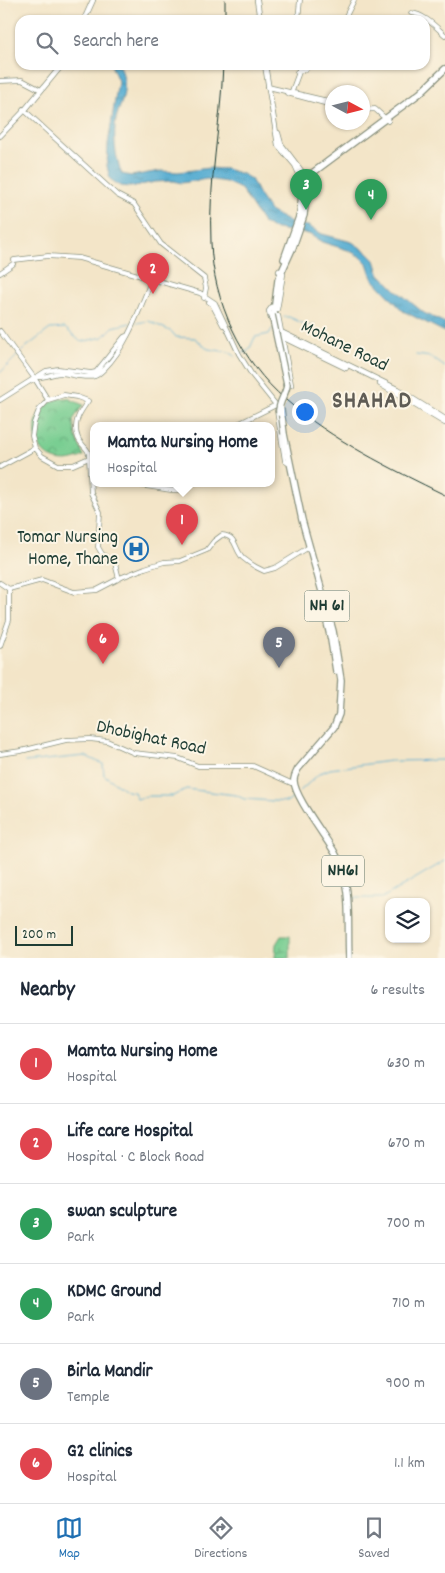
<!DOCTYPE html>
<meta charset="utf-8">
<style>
body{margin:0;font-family:Dekko,sans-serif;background:#f2f2f3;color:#1f2937}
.controls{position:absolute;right:15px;bottom:15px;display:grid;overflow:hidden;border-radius:10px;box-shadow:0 1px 4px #0004}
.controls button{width:45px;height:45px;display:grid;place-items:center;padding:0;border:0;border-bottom:1px solid #e0e1e3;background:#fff;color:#1f2937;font:25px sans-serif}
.compass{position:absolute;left:325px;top:85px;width:45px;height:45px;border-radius:50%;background:#fff;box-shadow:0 1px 4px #0004;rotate:97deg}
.scale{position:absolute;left:15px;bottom:12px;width:58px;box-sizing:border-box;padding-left:5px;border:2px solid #1f3d34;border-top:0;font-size:14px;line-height:18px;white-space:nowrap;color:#1f3d34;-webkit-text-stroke:4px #fcf5e5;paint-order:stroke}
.you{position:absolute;left:304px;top:411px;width:18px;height:18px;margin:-12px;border:4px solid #fff;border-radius:50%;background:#1a73e8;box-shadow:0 0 0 8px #1a73e833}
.badge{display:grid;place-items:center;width:32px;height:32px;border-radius:50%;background:#1f6fb2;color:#fff;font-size:16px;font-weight:700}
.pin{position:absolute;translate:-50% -41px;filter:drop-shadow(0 1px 2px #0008)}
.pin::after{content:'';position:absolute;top:26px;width:18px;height:15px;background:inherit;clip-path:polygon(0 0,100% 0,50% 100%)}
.popup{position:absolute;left:90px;top:422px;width:185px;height:65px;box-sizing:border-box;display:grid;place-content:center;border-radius:10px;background:#fff;filter:drop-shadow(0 1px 4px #0005);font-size:16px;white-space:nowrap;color:#747a83}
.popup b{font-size:19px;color:#1f2937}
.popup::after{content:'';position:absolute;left:50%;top:100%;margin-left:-10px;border:10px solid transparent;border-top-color:#fff}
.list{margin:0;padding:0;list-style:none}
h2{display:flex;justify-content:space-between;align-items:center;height:65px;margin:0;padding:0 20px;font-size:21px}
h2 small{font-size:16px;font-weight:400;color:#747a83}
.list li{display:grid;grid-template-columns:32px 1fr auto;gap:15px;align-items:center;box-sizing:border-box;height:80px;padding:0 20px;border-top:1px solid #e0e1e3}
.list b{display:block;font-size:19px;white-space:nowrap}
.list p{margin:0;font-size:16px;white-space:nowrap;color:#747a83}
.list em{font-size:16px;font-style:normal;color:#747a83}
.icon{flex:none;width:28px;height:28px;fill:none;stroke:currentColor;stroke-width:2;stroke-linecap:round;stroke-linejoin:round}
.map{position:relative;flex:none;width:445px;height:958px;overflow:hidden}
.search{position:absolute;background:#fff;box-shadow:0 1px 4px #0004;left:15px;right:15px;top:15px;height:55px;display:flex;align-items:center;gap:12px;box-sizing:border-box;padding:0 18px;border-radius:15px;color:#747a83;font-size:19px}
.sheet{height:545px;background:#fff}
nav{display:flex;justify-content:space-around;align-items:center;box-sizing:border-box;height:70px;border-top:1px solid #e0e1e3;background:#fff;font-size:14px;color:#747a83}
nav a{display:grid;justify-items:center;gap:2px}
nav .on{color:#1f6fb2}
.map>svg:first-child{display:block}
.wetland{fill:url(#wetland-marsh);stroke:#4c8663}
.park{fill:url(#park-crowns);stroke:#4c8663}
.water{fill:url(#water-ripples);stroke:#3a7482}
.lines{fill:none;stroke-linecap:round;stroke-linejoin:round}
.stream{stroke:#54acd1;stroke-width:1}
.secondary-casing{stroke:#89917e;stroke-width:5.5}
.primary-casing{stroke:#89917e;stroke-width:6}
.highway-casing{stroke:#89917e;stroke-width:8}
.secondary{stroke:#fff;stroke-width:4}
.primary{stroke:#fff;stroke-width:4.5}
.highway{stroke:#fff;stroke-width:5.5}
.rail{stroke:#1f3d34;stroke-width:1}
.highway-bridge-casing{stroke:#89917e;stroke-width:8;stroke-linecap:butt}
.highway-bridge{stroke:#fff;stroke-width:5.5}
.labels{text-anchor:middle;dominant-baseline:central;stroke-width:4;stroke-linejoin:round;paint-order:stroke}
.shield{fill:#fcf5e5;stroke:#617469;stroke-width:1}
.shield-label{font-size:18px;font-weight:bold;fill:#1f3d34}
.street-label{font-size:19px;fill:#1f3d34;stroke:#fcf5e5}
.poi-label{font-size:19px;fill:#1f3d34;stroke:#fcf5e5;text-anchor:end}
.district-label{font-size:24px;font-weight:bold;letter-spacing:1px;fill:#5f5c55;stroke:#fcf5e5}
</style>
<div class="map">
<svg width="445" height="958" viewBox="0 0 445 958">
<defs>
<pattern id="wetland-marsh" width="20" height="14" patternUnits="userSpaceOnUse" patternTransform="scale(1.25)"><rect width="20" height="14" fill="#79ce92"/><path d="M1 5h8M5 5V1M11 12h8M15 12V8" fill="none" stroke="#63a878"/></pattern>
<pattern id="park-crowns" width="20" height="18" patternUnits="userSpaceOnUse" patternTransform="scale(1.25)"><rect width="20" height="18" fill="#79ce92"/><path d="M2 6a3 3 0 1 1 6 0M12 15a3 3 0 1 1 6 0" fill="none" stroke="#63a878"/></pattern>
<pattern id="water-ripples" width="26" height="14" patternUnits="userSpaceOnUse" patternTransform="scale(1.25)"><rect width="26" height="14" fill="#54acd1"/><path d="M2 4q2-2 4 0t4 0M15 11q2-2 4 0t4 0" fill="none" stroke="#458daa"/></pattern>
</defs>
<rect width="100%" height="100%" fill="#fcf5e5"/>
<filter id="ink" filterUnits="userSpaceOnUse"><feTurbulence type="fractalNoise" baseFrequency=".02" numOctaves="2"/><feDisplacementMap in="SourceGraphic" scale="10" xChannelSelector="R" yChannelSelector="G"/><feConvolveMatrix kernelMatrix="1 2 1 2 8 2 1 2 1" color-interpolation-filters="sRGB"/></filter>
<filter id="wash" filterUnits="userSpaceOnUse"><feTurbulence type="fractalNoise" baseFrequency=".0096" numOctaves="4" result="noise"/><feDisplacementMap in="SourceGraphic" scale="20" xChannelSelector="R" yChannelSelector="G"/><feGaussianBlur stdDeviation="1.12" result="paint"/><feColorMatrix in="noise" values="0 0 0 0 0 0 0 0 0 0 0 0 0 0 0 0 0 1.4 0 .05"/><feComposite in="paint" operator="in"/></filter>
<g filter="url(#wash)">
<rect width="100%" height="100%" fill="#f3e5c8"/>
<path class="wetland" d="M 281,936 L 290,936 L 290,958 L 275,958 L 276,944 Z"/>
<path class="park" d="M 62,398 L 68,398 L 83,405 L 73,420 L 76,437 L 84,456 C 34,480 16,409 62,398 Z"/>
<path class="water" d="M 111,65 L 120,65 C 125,78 126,90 121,104 C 119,109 117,114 116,119 C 113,136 115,158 122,174 L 131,176 L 160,171 L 178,172 L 209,168 L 226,169 L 242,174 L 251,179 L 259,195 L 270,211 L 291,223 L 308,226 L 322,234 L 352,242 L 367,252 L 375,260 L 379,273 L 396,290 L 424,313 L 445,323 L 445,332 L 403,311 L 372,278 L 367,263 L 361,257 L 348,250 L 322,242 L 309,234 L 271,228 L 263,223 L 241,189 L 226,182 L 207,179 L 181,183 L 174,181 L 155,182 L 130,187 L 120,186 L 110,179 L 107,166 L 108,144 L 118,81 Z"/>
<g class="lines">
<path class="stream" d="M 284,317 L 289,317 L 309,326 L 314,324
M 137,323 L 149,321 L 172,332 L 176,337 L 195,338 L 208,349 L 229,352 L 235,356
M 243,353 L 249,350 L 255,337 L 269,334 L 272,329
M 416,355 L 431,357 L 445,367
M 0,373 L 25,348 L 50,329 L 65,328 L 81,342 L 103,337 L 113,327 L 130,323
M 392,761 L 394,761
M 396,761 L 445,760
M 25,762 L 85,756 L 103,764 L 104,775 L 127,791 L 134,792 L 137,799 L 147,796 L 173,796 L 186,789 L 236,795 L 244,799 L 288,802 L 295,796
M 300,791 L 320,773 L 330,769 L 390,761
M 354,898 L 382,898 L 445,861"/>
</g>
</g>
<g filter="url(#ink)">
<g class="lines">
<defs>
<path id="secondary" d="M 411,13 C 424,14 436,27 445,35
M 298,20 L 300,0
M 344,20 L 354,0
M 297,72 L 306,69 L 309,65
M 0,81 L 22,80 L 41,90
M 268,87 L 332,102
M 292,91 L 299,72 L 299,65
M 287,93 L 332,105
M 23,109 L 117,195 L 134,204 L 161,244 L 204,278 L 206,288 L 204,298
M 362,110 L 375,109 L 388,121
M 14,260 L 48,256 L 79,258 L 200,293 L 215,303 L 239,354 L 252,375 L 276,405 L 281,409
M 0,273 L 13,264
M 209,302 L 212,304 L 223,325
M 0,331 L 35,379 L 48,400
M 38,377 C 45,378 53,373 61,373 C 71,374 84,379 95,376 C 98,375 101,372 104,369 C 128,345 139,310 152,279
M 64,395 L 77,397 L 88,401 C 80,412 72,423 78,438 C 81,446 90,448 89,458 L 73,465 L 58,465 L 42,456 L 35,448 L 32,436 L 34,423 L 39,410 L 48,400 Z
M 0,400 L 46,371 L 58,369 L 91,373 L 96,372 L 124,337 L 126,336
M 277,411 L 285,461 L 288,463
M 234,426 L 276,405
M 89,458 L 91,493 L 100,512 L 98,547 L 102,554 L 115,563 L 119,579
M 0,467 L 35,448
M 133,484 L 171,490 L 182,490 L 188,484
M 0,583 L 9,589
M 9,589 L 42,580 L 74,592 L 97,590 L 122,577 L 145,568 L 164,562 L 180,561 L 207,550 L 214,541 L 222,535 C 237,536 234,549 243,558 C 249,563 257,568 264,571 L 275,568 L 309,547
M 0,646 L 9,620 L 9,589
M 0,754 L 21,751 L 66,740 L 90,739 L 107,741 L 134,753 L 178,758 L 198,766 L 253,766 L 291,783 L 294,782"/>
<path id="primary" d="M 257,0 L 260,20
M 84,20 L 93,0
M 265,65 L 278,145 L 295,165 L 301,178
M 278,133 L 281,144 L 306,177
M 0,136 L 24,111 L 62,65
M 277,309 L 283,274 L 279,271
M 278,316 L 291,385 L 286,386 L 285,385
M 271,319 L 269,311 L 272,307
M 281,332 L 397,389 L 445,419
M 282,337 L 346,368
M 380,384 L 445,423"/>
<path id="highway" d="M301 180a4 4 0 1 1 8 0a4 4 0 1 1-8 0Z
M 307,177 L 420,93 L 445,69
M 284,259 L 300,214 L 303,184
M 276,321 L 274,312 L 278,280 L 293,247 L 304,215 L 307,184
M 284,434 L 302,520 L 333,631 L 341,680 L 339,714 L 334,727 L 298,769 C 296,773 294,776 294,780 C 293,795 326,837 335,853 C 353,885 347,922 349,958
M 325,614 L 331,640 L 336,671"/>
</defs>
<use href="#secondary" class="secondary-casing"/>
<use href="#primary" class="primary-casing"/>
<use href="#highway" class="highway-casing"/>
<use href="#secondary" class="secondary"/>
<use href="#primary" class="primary"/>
<use href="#highway" class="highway"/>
<path class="rail" d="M 225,20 L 225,0
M 223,65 C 221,124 208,184 211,243 C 213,301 241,362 286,400 C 332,440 390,468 445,495"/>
<defs>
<path id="highway-bridge" d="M 272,315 L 287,385 C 286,395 278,402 279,413
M 281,409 L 284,434"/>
</defs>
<use href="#highway-bridge" class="highway-bridge-casing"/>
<use href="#highway-bridge" class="highway-bridge"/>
</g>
</g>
<defs>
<symbol id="hospital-ring" viewBox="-11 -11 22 22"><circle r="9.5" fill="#fcf5e5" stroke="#1f6fb2" stroke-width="1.5"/><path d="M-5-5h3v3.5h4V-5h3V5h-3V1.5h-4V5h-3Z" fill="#1f6fb2"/></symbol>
</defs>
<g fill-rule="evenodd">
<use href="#hospital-ring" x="122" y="535" width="28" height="28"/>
</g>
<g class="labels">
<g class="shield">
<rect x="304.5" y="590.5" width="45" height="31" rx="4"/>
<rect x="322" y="855.5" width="42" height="31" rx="4"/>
</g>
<g class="shield-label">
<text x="327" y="606">NH 61</text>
<text x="343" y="871">NH61</text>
</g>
<g class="street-label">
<text transform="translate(344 347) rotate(26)">Mohane Road</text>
<text transform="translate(151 739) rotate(12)">Dhobighat Road</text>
</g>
<g class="poi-label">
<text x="118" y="538">Tomar Nursing<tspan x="118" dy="22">Home, Thane</tspan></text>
</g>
<g class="district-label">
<text x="372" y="402">SHAHAD</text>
</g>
</g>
</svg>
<div class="controls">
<button><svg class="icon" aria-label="layers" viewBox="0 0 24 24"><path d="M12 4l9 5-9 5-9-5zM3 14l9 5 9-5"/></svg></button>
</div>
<svg class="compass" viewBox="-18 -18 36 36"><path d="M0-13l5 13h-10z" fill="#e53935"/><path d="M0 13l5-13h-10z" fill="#747a83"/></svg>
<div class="scale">200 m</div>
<div class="you"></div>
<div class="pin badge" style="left:182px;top:545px;background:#e0444e">1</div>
<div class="popup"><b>Mamta Nursing Home</b>Hospital</div>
<div class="pin badge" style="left:153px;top:294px;background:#e0444e">2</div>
<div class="pin badge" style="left:306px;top:210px;background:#2e9e5b">3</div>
<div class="pin badge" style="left:371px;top:220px;background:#2e9e5b">4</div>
<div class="pin badge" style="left:279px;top:668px;background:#6b7280">5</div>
<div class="pin badge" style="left:103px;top:664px;background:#e0444e">6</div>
<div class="search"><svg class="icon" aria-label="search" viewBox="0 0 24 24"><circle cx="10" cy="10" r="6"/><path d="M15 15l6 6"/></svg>Search here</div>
</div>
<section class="sheet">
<h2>Nearby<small>6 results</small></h2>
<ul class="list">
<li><span class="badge" style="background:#e0444e">1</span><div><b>Mamta Nursing Home</b><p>Hospital</p></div><em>630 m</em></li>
<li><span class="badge" style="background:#e0444e">2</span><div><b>Life care Hospital</b><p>Hospital · C Block Road</p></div><em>670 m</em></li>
<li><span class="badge" style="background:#2e9e5b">3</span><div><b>swan sculpture</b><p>Park</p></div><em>700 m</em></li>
<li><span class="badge" style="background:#2e9e5b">4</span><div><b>KDMC Ground</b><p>Park</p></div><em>710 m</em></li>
<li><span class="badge" style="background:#6b7280">5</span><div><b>Birla Mandir</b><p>Temple</p></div><em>900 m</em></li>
<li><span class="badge" style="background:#e0444e">6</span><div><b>G2 clinics</b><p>Hospital</p></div><em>1.1 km</em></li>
</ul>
</section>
<nav>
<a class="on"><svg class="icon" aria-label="map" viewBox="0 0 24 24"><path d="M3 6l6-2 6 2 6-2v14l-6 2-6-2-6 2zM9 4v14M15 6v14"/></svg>Map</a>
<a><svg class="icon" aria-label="directions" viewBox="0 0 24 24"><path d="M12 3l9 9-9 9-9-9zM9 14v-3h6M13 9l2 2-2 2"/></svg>Directions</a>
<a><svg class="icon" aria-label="saved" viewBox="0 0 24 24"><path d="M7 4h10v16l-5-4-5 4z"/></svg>Saved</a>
</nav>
